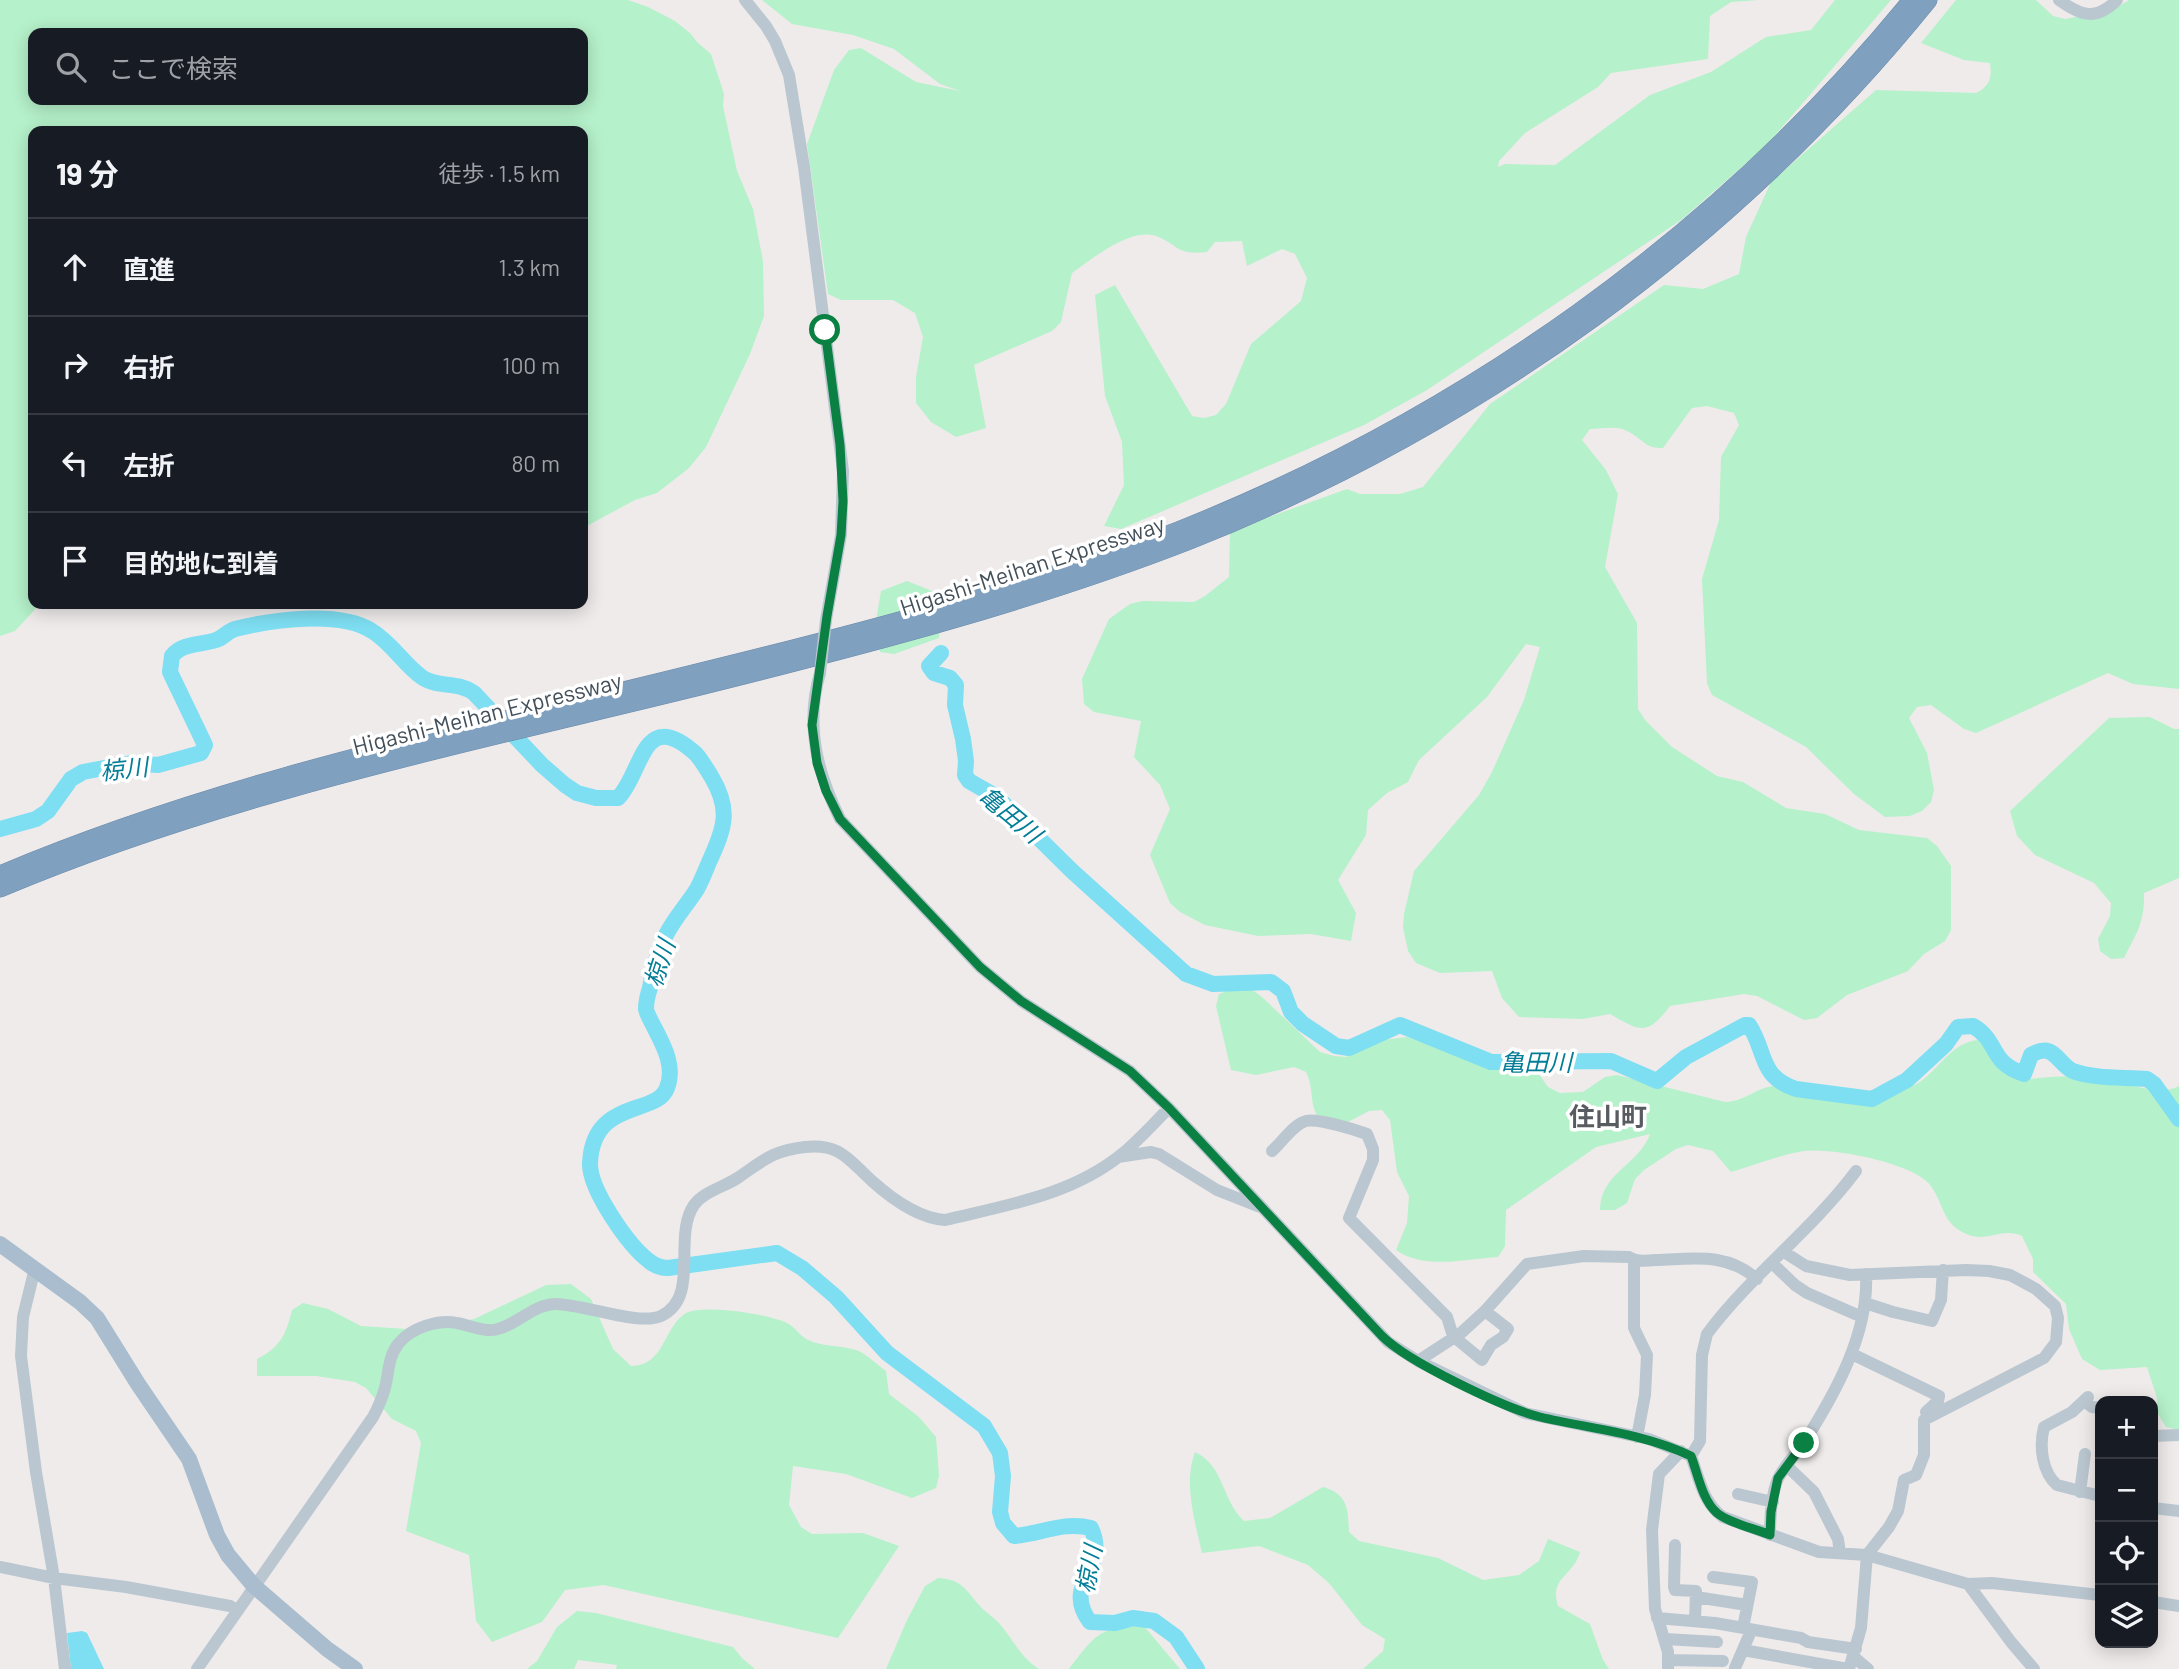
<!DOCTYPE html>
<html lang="ja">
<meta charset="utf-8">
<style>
body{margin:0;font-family:Barlow,"Noto Sans JP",sans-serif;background:#20242c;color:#f1f3f6}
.controls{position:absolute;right:21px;bottom:21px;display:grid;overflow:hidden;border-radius:14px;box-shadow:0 4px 18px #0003}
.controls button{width:63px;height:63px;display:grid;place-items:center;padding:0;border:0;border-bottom:2px solid #363941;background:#171b24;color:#f1f3f6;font:35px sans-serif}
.stop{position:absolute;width:21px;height:21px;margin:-16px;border:5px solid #0b8043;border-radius:50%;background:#fff}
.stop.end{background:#0b8043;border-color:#fff;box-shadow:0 2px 7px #0008}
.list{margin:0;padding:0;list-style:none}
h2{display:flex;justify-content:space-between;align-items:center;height:91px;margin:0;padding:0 28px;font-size:30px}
h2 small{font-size:23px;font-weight:400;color:#9ea1a6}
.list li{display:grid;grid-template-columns:46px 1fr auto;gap:21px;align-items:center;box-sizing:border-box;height:98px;padding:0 28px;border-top:2px solid #363941}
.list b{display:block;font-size:26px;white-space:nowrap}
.list em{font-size:23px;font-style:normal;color:#9ea1a6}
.icon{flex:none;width:38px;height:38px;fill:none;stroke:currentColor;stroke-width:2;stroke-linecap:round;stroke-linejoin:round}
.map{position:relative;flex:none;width:2179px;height:1669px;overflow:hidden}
.search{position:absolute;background:#171b24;box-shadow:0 4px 18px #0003;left:28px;top:28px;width:560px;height:77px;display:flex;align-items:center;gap:18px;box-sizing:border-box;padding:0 24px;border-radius:14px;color:#9ea1a6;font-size:26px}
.panel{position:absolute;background:#171b24;box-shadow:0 4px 18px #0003;left:28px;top:126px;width:560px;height:483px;border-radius:14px}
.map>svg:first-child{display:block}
.green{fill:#b5f1ca;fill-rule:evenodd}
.water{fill:#7edef2}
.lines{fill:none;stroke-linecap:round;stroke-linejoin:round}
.river{stroke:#7edef2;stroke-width:16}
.highway-casing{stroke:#6a8bab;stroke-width:19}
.minor{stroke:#bbc7d0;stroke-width:12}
.major{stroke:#a9bdce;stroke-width:16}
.highway{stroke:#7fa0bf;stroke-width:18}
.minor-bridge{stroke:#bbc7d0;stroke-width:12}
.route{stroke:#0b8043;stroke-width:9}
.labels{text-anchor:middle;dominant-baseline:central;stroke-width:7;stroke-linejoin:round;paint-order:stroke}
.street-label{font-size:23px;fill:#43505a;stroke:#fff}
.water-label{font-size:24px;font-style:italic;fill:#047d97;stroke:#fff}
.quarter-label{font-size:26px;font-weight:bold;fill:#585c61;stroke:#fff}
</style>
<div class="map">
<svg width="2179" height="1669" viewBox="0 0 2179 1669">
<rect width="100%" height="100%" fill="#efebeb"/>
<path class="green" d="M 0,0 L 628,0 L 648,7 L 675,21 L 690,33 L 697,42 L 711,54 L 724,94 L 723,106 L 737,171 L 753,209 L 763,261 L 764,316 L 750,354 L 706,447 L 689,468 L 657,493 L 635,500 L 583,528 L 583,131 L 33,131 L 33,604 L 40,604 L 15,631 L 0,636 ZM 33,33 L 583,33 L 583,100 L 33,100 Z
M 762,0 L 1759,0 L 1731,2 L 1710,16 L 1708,59 L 1611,73 L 1598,87 L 1525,133 L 1499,161 L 1498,167 L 1505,164 L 1555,165 L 1650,95 L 1711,72 L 1766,37 L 1811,30 L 1835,0 L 1891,0 L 1766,146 L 1681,220 L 1427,390 L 1364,425 L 1121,529 L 1104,526 L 1124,485 L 1122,442 L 1105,396 L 1095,295 L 1115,285 L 1192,416 L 1204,418 L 1216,415 L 1226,404 L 1251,344 L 1301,301 L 1307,278 L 1295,254 L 1282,249 L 1247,266 L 1242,241 L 1215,242 L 1207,252 C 1174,255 1180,245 1156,236 C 1130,227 1092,259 1072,273 L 1061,322 L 1052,331 L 974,365 L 986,428 L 956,437 L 931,422 L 916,403 L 916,377 L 923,337 L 915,313 L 893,300 L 841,300 L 828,294 L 807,144 L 834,70 L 849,50 L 861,48 L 916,82 L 960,91 L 940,84 L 894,49 L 853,35 L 792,24 Z
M 1956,0 L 2036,0 L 2053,16 L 2065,19 L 2113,10 L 2129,0 L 2179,0 L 2179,689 L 2133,684 L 2108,673 L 1976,733 L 1964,729 L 1931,705 L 1917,707 L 1909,718 L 1927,753 L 1934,790 L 1931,802 L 1922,811 L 1910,816 L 1885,817 L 1854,794 L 1806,747 L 1712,695 L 1707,683 L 1702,579 L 1719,520 L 1721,457 L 1739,425 L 1734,413 L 1707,406 L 1692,408 L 1663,448 C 1644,448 1644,440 1629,432 C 1617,425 1603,429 1590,429 L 1582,440 L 1606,470 L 1618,494 L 1605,567 L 1637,623 L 1638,709 L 1645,720 L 1672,747 L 1717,776 L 1743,782 L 1786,808 L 1825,814 L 1859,830 L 1927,838 L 1937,846 L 1951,866 L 1951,930 L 1945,941 L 1924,954 L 1908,971 L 1847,995 L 1817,1018 L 1804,1020 L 1757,996 L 1744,994 L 1670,1006 C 1647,1036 1641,1032 1610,1014 L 1583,1019 L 1519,1017 L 1502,998 L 1492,971 L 1440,973 L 1416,963 L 1408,951 L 1403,927 L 1404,914 L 1414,871 L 1479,795 L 1492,772 L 1524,700 L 1540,647 L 1526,644 L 1487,697 L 1419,760 L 1408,782 L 1387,793 L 1368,810 L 1366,835 L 1338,880 L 1356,913 L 1351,941 L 1311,934 L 1258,936 L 1205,925 L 1180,912 L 1170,903 L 1150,855 L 1170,809 L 1160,785 L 1134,757 L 1141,721 L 1094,712 L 1084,704 L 1082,679 L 1109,619 L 1130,604 L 1142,601 L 1194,602 L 1205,596 L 1229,577 L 1230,531 L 1347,489 L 1360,494 L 1400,494 L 1423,487 L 1490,404 L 1664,285 L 1703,289 L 1739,274 L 1746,237 L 1771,182 L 1876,90 L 1976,93 C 1990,86 1992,78 1990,63 L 1964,60 L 1921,43 Z
M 907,581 L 932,591 L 942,611 L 939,638 L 894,654 L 880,652 L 876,621 L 881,591 Z
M 2150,717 L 2174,729 L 2179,729 L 2179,878 L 2144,893 C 2145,921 2137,933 2124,958 L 2111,959 L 2100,951 L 2098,939 L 2110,916 L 2111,903 L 2094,883 L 2035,855 L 2017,836 L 2010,811 L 2109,718 Z
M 1240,986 L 1254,991 L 1263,998 L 1320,1052 L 1334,1056 L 1346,1057 L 1383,1040 L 1407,1037 L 1493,1067 L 1534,1067 L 1548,1087 L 1560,1093 L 1583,1092 L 1605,1077 L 1617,1075 L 1725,1102 C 1745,1102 1756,1087 1775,1086 C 1785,1085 1795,1095 1805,1097 C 1840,1103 1877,1099 1910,1087 C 1936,1078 1948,1041 1980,1040 C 1995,1040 2018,1069 2029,1079 C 2053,1076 2075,1075 2099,1078 C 2124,1080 2156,1098 2179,1086 L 2179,1430 L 2166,1427 L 2156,1411 L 2157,1398 L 2147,1367 L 2100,1370 L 2082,1359 L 2069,1329 L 2066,1304 L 2033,1272 L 2033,1259 L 2022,1236 C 2002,1227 1989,1242 1969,1235 C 1942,1225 1945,1206 1931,1186 C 1916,1163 1830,1147 1804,1151 C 1779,1155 1755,1165 1731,1172 L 1713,1151 L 1688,1145 L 1676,1149 L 1644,1170 L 1635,1179 L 1627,1203 L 1615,1210 L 1600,1210 C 1600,1173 1640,1164 1650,1134 L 1596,1147 L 1506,1210 L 1505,1246 L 1498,1257 C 1465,1259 1424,1270 1396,1250 L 1407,1223 L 1409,1196 L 1397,1172 L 1390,1120 L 1382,1110 L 1369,1111 L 1346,1123 L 1320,1120 C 1308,1104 1315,1090 1306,1072 L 1294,1067 L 1256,1075 L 1231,1070 L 1216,1006 L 1219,994 Z
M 571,1284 L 591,1299 L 613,1349 L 631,1366 C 665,1366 663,1327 686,1313 C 703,1304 769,1314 787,1323 C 795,1327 800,1336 808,1340 C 823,1347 840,1345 856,1350 C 866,1353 877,1365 886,1371 L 889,1394 L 919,1417 L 936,1437 L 939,1476 L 936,1488 L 912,1498 L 846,1474 L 793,1466 L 789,1505 L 801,1527 L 812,1534 L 863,1533 L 899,1546 L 838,1638 L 604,1585 L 565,1590 L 542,1622 L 492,1642 L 476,1621 L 469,1555 L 406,1531 L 421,1443 L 416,1431 L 392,1419 L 366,1388 L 355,1382 L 316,1376 L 257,1376 L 257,1359 C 281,1347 286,1334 292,1310 L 303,1303 L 328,1309 L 361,1326 L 422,1330 L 474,1319 L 546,1285 Z
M 1195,1452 C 1224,1465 1222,1501 1244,1521 L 1270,1518 L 1323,1487 C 1348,1494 1348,1509 1349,1532 L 1359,1541 L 1438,1558 L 1483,1580 L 1519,1575 L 1539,1561 L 1548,1539 L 1580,1552 C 1573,1577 1549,1577 1558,1606 L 1590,1624 L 1603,1660 L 1609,1669 L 1363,1669 L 1383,1651 L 1385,1639 L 1362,1625 L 1329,1583 L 1308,1565 L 1259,1546 L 1202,1553 C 1195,1521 1183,1484 1195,1452 Z
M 938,1578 C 960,1579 965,1588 978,1604 C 984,1611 992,1616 999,1623 C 1013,1639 1020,1657 1039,1669 L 886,1669 L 907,1620 L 925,1586 Z
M 577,1611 L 596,1613 L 733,1647 L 742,1658 L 755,1669 L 616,1669 L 617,1665 L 578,1660 L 574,1669 L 527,1669 L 537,1661 L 557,1627 Z
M 1143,1625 L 1180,1669 L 1069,1669 C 1096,1634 1098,1628 1143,1625 Z"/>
<path class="water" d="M 82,1631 L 87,1633 L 104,1669 L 71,1669 L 67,1633 Z"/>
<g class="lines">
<path class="river" d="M 941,653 L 929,666 L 934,673 L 950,678 L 956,685 L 955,705 L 963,739 L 966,761 L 965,775 L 969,781 L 997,797 L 1072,871 L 1186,974 L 1213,984 L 1271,982 L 1283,991 L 1291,1012 L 1303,1024 L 1336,1046 L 1349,1048 L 1400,1025 L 1491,1062 L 1611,1061 L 1657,1081 L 1686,1057 L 1745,1025 L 1749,1025 C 1767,1052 1758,1076 1796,1089 L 1872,1099 L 1907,1080 L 1946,1044 L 1958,1027 L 1973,1026 C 2000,1042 1988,1062 2024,1074 L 2031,1055 C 2055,1041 2057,1064 2073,1071 C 2095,1079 2124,1077 2147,1079 L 2154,1084 L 2179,1119
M 0,829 L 36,819 L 48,811 L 71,779 L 83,772 L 131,763 L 158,765 L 201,753 L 205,745 L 170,672 L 172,656 C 182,643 201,645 216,640 C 223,638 228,631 235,629 C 271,620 339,610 372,631 C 392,643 404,665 423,678 C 439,688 457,681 474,693 L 542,765 L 565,785 L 577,793 L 596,798 L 618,798 C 643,773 642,705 696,754 C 702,761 706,768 711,776 C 731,809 725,827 710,860 C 706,869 702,880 697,889 C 687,905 673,920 665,937 C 657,953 653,971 650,988 C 648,994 646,1002 646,1009 C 647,1014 650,1019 652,1023 C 662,1043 676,1065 667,1088 C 657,1116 593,1098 590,1163 C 589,1189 628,1245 649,1261 C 655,1266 660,1268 668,1268 L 777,1253 L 802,1268 L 836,1297 L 887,1353 L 984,1426 L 1000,1453 L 1003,1476 L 1000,1512 L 1003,1523 L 1014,1536 C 1041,1534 1063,1521 1091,1528 C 1110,1569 1061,1583 1090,1622 L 1115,1623 L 1133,1618 L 1154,1621 L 1176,1637 L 1197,1669"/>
<defs>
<path id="highway" d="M 0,875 C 222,781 459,732 693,674 C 856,634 1021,592 1178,531 C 1463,418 1718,238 1912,0
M 0,888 C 225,793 464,744 700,686 C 865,645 1031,602 1190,540 C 1478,425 1733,241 1928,0"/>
</defs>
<use href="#highway" class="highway-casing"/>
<path class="minor" d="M 745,0 L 766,26 L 775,41 L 789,75 L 804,167 L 843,471 L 841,535 L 826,620
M 2059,0 C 2081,16 2096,21 2117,0
M 820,673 C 805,725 817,772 840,819 L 980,967 L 1021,1001 L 1130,1071 L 1169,1108 L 1388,1342 L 1418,1361 L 1525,1413 L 1649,1439 L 1691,1456 C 1699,1478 1703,1503 1723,1517 L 1819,1552 L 1867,1555 L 1968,1584 L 1992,1583 L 2100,1595
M 1272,1151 C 1282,1142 1294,1124 1306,1121 C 1318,1118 1356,1130 1367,1134 L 1373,1149 L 1373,1160 L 1349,1218 L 1447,1317 L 1453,1336 L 1482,1360 L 1491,1345 L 1503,1337 L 1508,1329 L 1485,1311
M 1118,1157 L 1151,1152 L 1159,1154 L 1217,1190 L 1260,1207
M 1784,1252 L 1806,1266 L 1850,1275 L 1966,1270 L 1989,1271 L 2010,1275 L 2036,1289 L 2055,1306 L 2058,1318 L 2056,1342 L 2044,1358 L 1924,1420 L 1924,1455 L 1916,1475 L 1904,1480 L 1898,1511 L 1889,1527 L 1867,1555 L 1861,1628 L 1849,1669
M 1634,1260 L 1634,1328 L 1647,1355 L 1645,1395 L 1637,1437
M 1772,1263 L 1795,1285 L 1807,1293 L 1862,1317
M 35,1268 L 23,1317 L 21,1356 L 36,1472 L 54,1578 L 65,1669
M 1865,1303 L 1893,1312 L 1932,1321 L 1941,1300 L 1943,1270
M 1852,1354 L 1939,1396 L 1938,1401 L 1926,1412
M 1418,1361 L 1461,1333 L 1485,1311 L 1527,1264 L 1584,1256 L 1629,1257 C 1637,1262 1646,1261 1656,1260 C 1694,1259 1726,1252 1757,1279
M 2088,1397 L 2072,1412 L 2044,1427 C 2039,1446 2042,1472 2057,1485 L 2100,1496
M 2084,1401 L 2092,1407 L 2100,1408
M 2153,1436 L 2179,1435
M 1691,1456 L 1700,1441 L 1702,1355 L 1707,1334 C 1751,1275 1812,1230 1856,1171
M 1787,1466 L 1814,1492 L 1838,1539 L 1840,1553
M 2080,1492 L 2085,1454
M 1738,1494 L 1773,1502
M 2153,1508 L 2179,1511
M 1770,1535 C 1770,1517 1771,1497 1777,1481 C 1783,1466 1797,1454 1805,1441 C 1836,1392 1869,1333 1866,1274
M 1675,1545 L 1674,1587 L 1675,1590 L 1696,1591 L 1695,1621
M 0,1567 L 54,1578 L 126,1587 L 230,1606 L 237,1610
M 1713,1577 L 1752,1582 L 1743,1628
M 1968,1584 L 2011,1642 L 2034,1669
M 1696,1597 L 1747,1605
M 2153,1602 L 2179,1606
M 1657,1618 L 1715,1623 L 1801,1638 L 1808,1642 L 1856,1649
M 1665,1639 L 1717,1642
M 1743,1650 L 1848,1669
M 1854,1657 L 1868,1669
M 1668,1660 L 1723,1661
M 1735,1668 L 1751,1631
M 197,1669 L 373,1417 C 378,1408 382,1398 385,1388 C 389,1372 388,1356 399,1343 C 411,1328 438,1319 457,1323 C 470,1325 484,1333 498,1329 C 518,1324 534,1304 556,1304 C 582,1304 639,1326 661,1316 C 701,1297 672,1237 694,1205 C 704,1191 725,1187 739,1177 C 764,1160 772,1151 805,1147 C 840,1143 849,1160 872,1181 C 892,1199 918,1218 945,1220 C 1007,1205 1072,1195 1122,1154 C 1139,1140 1154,1123 1169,1108
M 1668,1669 L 1668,1652 L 1655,1609 L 1652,1530 L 1659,1474 L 1681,1451"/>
<path class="major" d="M 0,1244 L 80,1302 L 97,1318 L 138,1384 L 189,1459 L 217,1535 L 228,1555 L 254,1586 L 327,1649 L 355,1669"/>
<use href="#highway" class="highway"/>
<path class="minor-bridge" d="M 820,673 L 826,620"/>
</g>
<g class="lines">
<path class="route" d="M 825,330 L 840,445 L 843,501 L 841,535 L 827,616 L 812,725 L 817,763 L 826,791 L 840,819 L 980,967 L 1021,1001 L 1130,1071 L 1169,1108 L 1382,1336 C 1408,1362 1504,1408 1540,1417 C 1591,1429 1643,1433 1691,1456 C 1698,1474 1702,1500 1717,1513 C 1731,1524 1754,1528 1770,1535 L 1771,1512 L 1778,1478 L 1804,1443"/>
</g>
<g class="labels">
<g class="street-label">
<text transform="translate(1032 565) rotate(-18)">Higashi-Meihan Expressway</text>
<text transform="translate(487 713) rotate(-14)">Higashi-Meihan Expressway</text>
</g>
<g class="water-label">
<text transform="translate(124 768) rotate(-6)">椋川</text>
<text transform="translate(1011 814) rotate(40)">亀田川</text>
<text transform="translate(659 963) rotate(-72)">椋川</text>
<text x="1536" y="1061">亀田川</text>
<text transform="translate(1088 1569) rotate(-79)">椋川</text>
</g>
<g class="quarter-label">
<text x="1608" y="1115">住山町</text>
</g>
</g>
</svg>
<div class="controls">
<button>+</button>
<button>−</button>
<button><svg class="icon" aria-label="locate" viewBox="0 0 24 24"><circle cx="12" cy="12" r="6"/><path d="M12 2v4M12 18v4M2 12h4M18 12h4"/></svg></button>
<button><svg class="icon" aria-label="layers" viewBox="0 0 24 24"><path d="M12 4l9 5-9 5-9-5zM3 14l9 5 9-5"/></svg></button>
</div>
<div class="stop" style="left:825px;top:330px"></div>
<div class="stop end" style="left:1804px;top:1443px"></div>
<div class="search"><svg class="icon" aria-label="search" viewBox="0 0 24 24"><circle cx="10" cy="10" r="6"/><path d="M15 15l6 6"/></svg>ここで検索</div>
<section class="panel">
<h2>19 分<small>徒歩 · 1.5 km</small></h2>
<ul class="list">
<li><svg class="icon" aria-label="ahead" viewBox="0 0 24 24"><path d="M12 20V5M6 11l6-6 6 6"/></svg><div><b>直進</b></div><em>1.3 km</em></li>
<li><svg class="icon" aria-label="right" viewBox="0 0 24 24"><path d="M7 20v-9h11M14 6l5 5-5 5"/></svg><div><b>右折</b></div><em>100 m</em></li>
<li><svg class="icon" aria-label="left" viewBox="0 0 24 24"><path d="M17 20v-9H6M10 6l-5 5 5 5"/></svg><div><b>左折</b></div><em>80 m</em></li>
<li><svg class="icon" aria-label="arrive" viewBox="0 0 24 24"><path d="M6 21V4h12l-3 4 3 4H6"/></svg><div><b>目的地に到着</b></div></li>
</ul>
</section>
</div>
